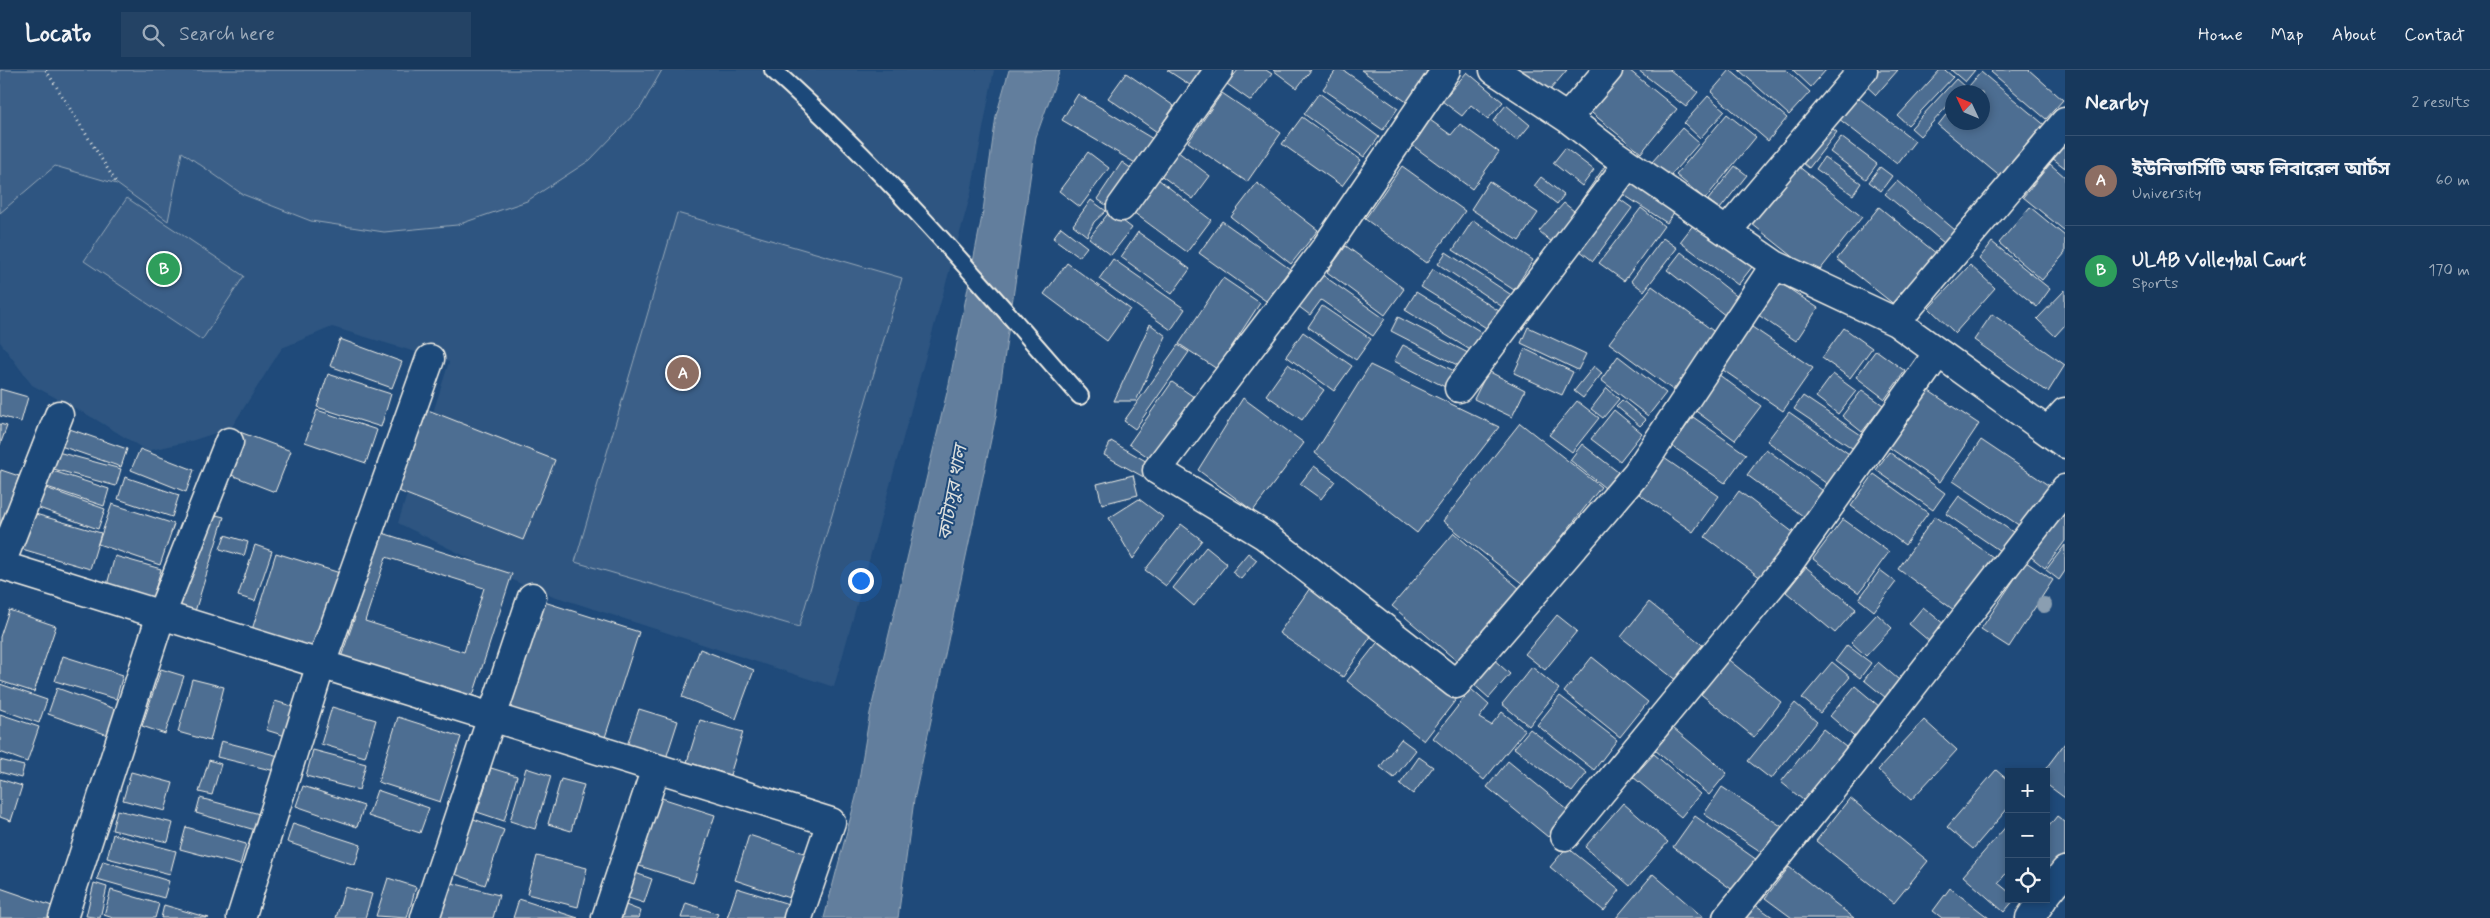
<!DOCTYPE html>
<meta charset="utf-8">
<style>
body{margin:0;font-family:Mynerve,"Noto Sans Bengali",sans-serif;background:#244365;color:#f1f3f6}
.controls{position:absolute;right:15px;bottom:15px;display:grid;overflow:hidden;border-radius:0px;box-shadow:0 2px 8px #0003}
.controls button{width:45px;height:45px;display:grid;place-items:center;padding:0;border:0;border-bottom:1px solid #365272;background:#17385c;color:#f1f3f6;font:25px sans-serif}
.compass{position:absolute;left:1945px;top:15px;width:45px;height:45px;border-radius:50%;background:#17385c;box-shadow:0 2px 8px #0003;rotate:314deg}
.you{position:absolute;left:860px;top:510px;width:18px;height:18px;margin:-12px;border:4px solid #fff;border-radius:50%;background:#1a73e8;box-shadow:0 0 0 8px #1a73e833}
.badge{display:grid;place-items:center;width:32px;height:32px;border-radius:50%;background:#8c9099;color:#fff;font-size:16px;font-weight:700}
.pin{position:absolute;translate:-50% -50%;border:2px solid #fff;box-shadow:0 1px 5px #0006}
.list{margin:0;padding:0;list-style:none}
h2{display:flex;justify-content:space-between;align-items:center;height:65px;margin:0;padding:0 20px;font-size:21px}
h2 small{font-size:16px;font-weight:400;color:#9eacbb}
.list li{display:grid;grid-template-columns:32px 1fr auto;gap:15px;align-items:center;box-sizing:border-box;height:90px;padding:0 20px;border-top:1px solid #365272}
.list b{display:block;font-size:19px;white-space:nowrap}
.list p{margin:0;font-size:16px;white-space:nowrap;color:#9eacbb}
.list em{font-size:16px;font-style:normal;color:#9eacbb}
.icon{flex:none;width:28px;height:28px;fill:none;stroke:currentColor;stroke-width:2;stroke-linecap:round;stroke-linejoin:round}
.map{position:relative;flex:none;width:2065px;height:848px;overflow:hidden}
header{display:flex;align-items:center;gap:30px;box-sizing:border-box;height:70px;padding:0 25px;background:#17385c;border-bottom:1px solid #365272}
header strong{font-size:24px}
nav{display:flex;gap:28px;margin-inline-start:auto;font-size:18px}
.search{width:350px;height:45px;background:#244365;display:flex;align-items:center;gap:12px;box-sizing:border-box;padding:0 18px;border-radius:0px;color:#9eacbb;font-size:19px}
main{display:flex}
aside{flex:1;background:#17385c}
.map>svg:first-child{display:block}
.built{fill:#2d5581}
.green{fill:#3a5f88;stroke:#97a8b8}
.water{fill:#627e9d;stroke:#9cacbb}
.building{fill:#4d6e92;stroke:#f4f1e8;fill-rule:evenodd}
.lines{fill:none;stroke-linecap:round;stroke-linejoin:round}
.service-casing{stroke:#f4f1e8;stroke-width:20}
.minor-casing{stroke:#f4f1e8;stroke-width:31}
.path{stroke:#f4f1e8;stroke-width:3;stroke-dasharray:1 4;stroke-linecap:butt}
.service{stroke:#1f4a7a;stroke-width:16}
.minor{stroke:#1f4a7a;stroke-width:28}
.tree{fill:#8a9eb1}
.labels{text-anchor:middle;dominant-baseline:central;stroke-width:4;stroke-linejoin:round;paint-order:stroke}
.water-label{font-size:19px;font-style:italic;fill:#dee0dd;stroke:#1f4a7a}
</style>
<header>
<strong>Locato</strong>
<div class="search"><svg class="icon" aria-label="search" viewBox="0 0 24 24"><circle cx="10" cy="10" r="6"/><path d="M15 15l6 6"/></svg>Search here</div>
<nav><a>Home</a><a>Map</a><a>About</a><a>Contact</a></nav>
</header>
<main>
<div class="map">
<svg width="2065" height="848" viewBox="0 0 2065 848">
<rect width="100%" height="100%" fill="#1f4a7a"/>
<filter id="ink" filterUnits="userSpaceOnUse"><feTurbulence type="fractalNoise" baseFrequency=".02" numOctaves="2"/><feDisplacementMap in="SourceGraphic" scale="10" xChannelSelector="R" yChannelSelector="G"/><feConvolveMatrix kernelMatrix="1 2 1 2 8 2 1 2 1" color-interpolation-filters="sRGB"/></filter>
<g filter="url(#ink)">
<path class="built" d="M 0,0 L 994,0 L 971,123 L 834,617 L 529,518 L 398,453 L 449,292 L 332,257 L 282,278 L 231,358 L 191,371 L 147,381 L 95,349 L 32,315 L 0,272 Z"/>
<path class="green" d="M 0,0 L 662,0 L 641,37 L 590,90 L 527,131 L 457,155 L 384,162 L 311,151 L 242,124 L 182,82 L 168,151 L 117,114 L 55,96 L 0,143 Z
M 127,128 L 244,206 L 202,270 L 84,191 Z
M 677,143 L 902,208 L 799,557 L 575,492 Z"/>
<path class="water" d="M 1009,0 L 1060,0 L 1036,67 L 996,346 L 914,730 L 898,848 L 824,848 L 856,727 L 870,643 L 949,314 L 983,141 L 996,46 Z"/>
<path class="building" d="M 1167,0 L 1204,0 L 1193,17 Z
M 1238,0 L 1266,0 L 1272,4 L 1251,31 L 1227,14 Z
M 1273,0 L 1311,0 L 1297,18 Z
M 1336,0 L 1343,0 L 1398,38 L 1383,60 L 1323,19 Z
M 1361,0 L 1432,0 L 1408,33 Z
M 1515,0 L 1567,0 L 1545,26 Z
M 1619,0 L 1629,0 L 1677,39 L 1641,83 L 1587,39 Z
M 1638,0 L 1670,0 L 1698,22 L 1686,37 Z
M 1730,0 L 1787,48 L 1768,71 L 1711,22 Z
M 1739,0 L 1786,0 L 1810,22 L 1789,45 Z
M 1793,0 L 1826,0 L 1811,17 Z
M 1872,0 L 1898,0 L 1876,25 L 1862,12 Z
M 1940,0 L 1945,0 L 1953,7 L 1908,55 L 1898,46 Z
M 1951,0 L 1975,0 L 1965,12 Z
M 1993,0 L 2029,0 L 2063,30 L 2046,49 L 1991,2 Z
M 1467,2 L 1503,32 L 1488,49 L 1471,35 L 1462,46 L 1442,31 Z
M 1981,2 L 2047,57 L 2003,109 L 1938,55 L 1952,37 L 1952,52 L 1982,52 L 1982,22 L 1964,22 Z
M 1126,3 L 1174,36 L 1157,62 L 1108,28 Z
M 1956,9 L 1965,17 L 1960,22 L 1952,22 L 1952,31 L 1920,66 L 1911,58 Z
M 1851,22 L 1915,71 L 1897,94 L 1834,45 Z
M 1222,23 L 1281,63 L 1247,112 L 1188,72 Z
M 1319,23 L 1379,67 L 1364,87 L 1304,44 Z
M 1078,24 L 1153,69 L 1137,94 L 1062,50 Z
M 1708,26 L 1725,41 L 1700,68 L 1684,53 Z
M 1506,35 L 1530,55 L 1517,71 L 1493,51 Z
M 1727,44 L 1756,67 L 1705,129 L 1676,105 Z
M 1302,47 L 1361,90 L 1342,116 L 1282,74 Z
M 1430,50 L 1451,65 L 1460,54 L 1499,82 L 1472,119 L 1412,75 Z
M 1824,53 L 1837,62 L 1809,98 L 1797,88 Z
M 1682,58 L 1699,73 L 1669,107 L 1652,92 Z
M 1841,67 L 1877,94 L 1866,109 L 1830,82 Z
M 2065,73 L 2065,98 L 2052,88 Z
M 1565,78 L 1594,100 L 1582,116 L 1553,93 Z
M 1177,81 L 1210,106 L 1193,129 L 1159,104 Z
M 1088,82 L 1109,98 L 1080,137 L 1059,121 Z
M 1824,87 L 1861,113 L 1853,125 L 1816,99 Z
M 1609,90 L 1619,96 L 1589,138 L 1580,132 Z
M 1122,92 L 1139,104 L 1115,141 L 1097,129 Z
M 1793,92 L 1862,147 L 1816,205 L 1747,150 Z
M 2050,94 L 2065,107 L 2065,161 L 2023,127 Z
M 1402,96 L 1465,141 L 1427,193 L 1365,149 Z
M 1735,96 L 1747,105 L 1720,139 L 1708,130 Z
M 1880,97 L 1892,106 L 1881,121 L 1869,112 Z
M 1634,104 L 1680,133 L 1667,153 L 1621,123 Z
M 1541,107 L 1564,125 L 1557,134 L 1534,116 Z
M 1158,109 L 1211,150 L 1187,182 L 1133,142 Z
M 1489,111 L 1538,143 L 1519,171 L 1471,139 Z
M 1897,111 L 1955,160 L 1944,173 L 1885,124 Z
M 1257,113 L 1318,160 L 1291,194 L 1231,147 Z
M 1618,128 L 1632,138 L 1593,191 L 1579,180 Z
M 1091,130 L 1106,141 L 1094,152 L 1087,166 L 1073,155 Z
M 1564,133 L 1579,145 L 1554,174 L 1539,161 Z
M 1879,137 L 1937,184 L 1896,236 L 1837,189 Z
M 2030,137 L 2065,166 L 2065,183 L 2042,210 L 1999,173 Z
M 1641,138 L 1664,156 L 1624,211 L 1599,193 Z
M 1110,141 L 1132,158 L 1111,185 L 1089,168 Z
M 1473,150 L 1533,190 L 1514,220 L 1453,180 Z
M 1222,151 L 1290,199 L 1266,231 L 1199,183 Z
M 1694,154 L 1752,197 L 1738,215 L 1680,172 Z
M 1061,157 L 1087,177 L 1079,187 L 1053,168 Z
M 1138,162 L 1190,199 L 1172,224 L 1121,187 Z
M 1663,168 L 1677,178 L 1644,221 L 1631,211 Z
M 1992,172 L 2050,219 L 2037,237 L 1979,189 Z
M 1346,176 L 1404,219 L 1385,245 L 1327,202 Z
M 1446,182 L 1513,226 L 1504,238 L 1438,194 Z
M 1681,182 L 1739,228 L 1726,246 L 1667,200 Z
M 1113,189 L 1185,239 L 1171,260 L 1099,209 Z
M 1067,193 L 1130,239 L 1107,271 L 1044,224 Z
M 1970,195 L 1995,218 L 1955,263 L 1929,238 Z
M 1433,199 L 1499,241 L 1488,259 L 1421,217 Z
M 1321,204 L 1385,249 L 1373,266 L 1321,230 L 1310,245 L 1298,236 Z
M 1223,208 L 1260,233 L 1217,299 L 1179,274 Z
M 1779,212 L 1818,238 L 1796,271 L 1757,244 Z
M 1652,216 L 1716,263 L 1673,320 L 1609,273 Z
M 2065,220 L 2065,255 L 2055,266 L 2037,249 Z
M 1416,222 L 1483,263 L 1472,281 L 1405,240 Z
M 1322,236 L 1371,269 L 1356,290 L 1308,257 Z
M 1992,244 L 2065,295 L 2048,322 L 1974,270 Z
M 1398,247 L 1468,283 L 1461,297 L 1391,261 Z
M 1150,254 L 1166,266 L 1136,331 L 1114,331 Z
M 1749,255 L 1813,298 L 1783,341 L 1720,298 Z
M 1528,257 L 1586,284 L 1578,300 L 1521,273 Z
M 1844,258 L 1872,278 L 1850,308 L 1822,288 Z
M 1303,262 L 1352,296 L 1334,321 L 1286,286 Z
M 340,269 L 402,292 L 392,318 L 330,296 Z
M 1178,275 L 1189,282 L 1135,359 L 1124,351 Z
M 1403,275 L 1460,304 L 1451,320 L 1394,291 Z
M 1525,279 L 1573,302 L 1562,325 L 1514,303 Z
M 1876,280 L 1905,301 L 1885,329 L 1856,307 Z
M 1618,286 L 1666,323 L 1648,346 L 1601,310 Z
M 1288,294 L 1324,320 L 1302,350 L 1266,325 Z
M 1370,295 L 1499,357 L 1417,463 L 1315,383 Z
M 1594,296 L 1602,303 L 1583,328 L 1574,321 Z
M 1488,301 L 1525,320 L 1512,347 L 1474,329 Z
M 328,304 L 391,324 L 381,357 L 317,337 Z
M 1718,304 L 1761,336 L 1735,370 L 1693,339 Z
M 1833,304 L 1856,321 L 1838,344 L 1816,327 Z
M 1172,312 L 1194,327 L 1151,389 L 1129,374 Z
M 1923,317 L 1979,354 L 1940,412 L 1884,374 Z
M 1607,318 L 1619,329 L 1603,348 L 1591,339 Z
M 0,319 L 28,327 L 21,352 L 0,346 Z
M 1862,320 L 1883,335 L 1862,362 L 1842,346 Z
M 1803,326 L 1864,367 L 1855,380 L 1794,339 Z
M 1243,328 L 1304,373 L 1253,441 L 1198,400 Z
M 1622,330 L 1646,350 L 1640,356 L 1616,336 Z
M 1577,331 L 1599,348 L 1572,382 L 1549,365 Z
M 317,340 L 377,360 L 366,393 L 305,372 Z
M 428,340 L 555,390 L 523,470 L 396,420 Z
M 1614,340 L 1642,363 L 1620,391 L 1591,369 Z
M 1789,342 L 1852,386 L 1830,416 L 1767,371 Z
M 1693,347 L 1746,384 L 1725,413 L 1672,376 Z
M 1520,353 L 1601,417 L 1524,515 L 1443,451 Z
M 0,354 L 7,356 L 0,375 Z
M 61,356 L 127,379 L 121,397 L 55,374 Z
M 237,361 L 291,381 L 275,422 L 221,401 Z
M 1981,370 L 2051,417 L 2023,458 L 1953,411 Z
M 1111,371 L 1156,397 L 1149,410 L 1104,385 Z
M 1582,374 L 1618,402 L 1605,418 L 1570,390 Z
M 140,379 L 194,400 L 186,422 L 131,400 Z
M 1766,379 L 1826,423 L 1807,449 L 1747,405 Z
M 54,381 L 121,399 L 116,416 L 50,398 Z
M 1889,382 L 1945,423 L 1933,440 L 1876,400 Z
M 1664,388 L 1719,426 L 1693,462 L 1639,424 Z
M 1314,396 L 1335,411 L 1321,429 L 1300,414 Z
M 1,400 L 19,406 L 0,465 L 0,404 Z
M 50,400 L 109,419 L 104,436 L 44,416 Z
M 1874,404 L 1928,443 L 1905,475 L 1851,436 Z
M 1133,405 L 1138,425 L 1102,434 L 1097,414 Z
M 125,407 L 179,425 L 172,447 L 118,429 Z
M 43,417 L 105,439 L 98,459 L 36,437 Z
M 1739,421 L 1794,463 L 1761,508 L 1705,467 Z
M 1959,426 L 2016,464 L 2003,483 L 1946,444 Z
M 1139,429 L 1163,447 L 1133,489 L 1109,448 Z
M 112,434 L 174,454 L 160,495 L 98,474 Z
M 2065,442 L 2065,471 L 2045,498 L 2031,487 Z
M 32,443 L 101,463 L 90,499 L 22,479 Z
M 208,443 L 224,447 L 193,548 L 178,543 Z
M 1935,446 L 2000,492 L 1962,546 L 1898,499 Z
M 1843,449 L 1889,482 L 1859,523 L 1813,489 Z
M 1181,454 L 1202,470 L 1166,516 L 1145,500 Z
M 373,460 L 512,504 L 469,638 L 338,596 L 355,547 L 346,545 ZM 386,487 L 484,518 L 464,582 L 365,551 Z
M 1454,463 L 1520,519 L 1458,592 L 1392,536 Z
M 225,465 L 248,472 L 244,486 L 220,479 Z
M 255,475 L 272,481 L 255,531 L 238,526 Z
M 2065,475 L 2065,501 L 2059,510 L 2046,500 Z
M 1206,477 L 1227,494 L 1194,536 L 1173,518 Z
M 276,483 L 340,503 L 310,599 L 246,579 Z
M 1248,483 L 1257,490 L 1241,509 L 1232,502 Z
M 115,486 L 161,499 L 151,534 L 105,522 Z
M 2026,492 L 2053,510 L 2009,577 L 1981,559 Z
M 1806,497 L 1856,539 L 1835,563 L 1786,522 Z
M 1880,500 L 1896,512 L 1874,541 L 1859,529 Z
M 1310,518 L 1374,562 L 1343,607 L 1279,563 Z
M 538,530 L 639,562 L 599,686 L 498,654 Z
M 1649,532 L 1705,577 L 1677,611 L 1621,567 Z
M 1923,537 L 1950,559 L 1936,577 L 1909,554 Z
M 9,540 L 56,556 L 34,622 L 0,611 L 0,567 Z
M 1877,544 L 1892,558 L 1866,586 L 1851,572 Z
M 1557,545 L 1577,561 L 1545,600 L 1525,584 Z
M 1384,564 L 1461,623 L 1424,671 L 1347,611 Z
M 1847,575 L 1871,593 L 1860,608 L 1836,590 Z
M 700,579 L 754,600 L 736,649 L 682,627 Z
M 63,586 L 123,605 L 116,629 L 55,611 Z
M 1491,587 L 1510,604 L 1489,628 L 1470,611 Z
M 1592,587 L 1648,632 L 1620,667 L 1564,622 Z
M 1725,587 L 1781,632 L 1754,667 L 1697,621 Z
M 1832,592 L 1850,607 L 1820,643 L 1802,628 Z
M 1878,592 L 1905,615 L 1891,632 L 1864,610 Z
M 1532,597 L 1559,619 L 1529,656 L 1502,634 Z
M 161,599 L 184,606 L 165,664 L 142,656 Z
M 192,609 L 224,617 L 210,671 L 178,662 Z
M 0,614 L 47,630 L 39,653 L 0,639 Z
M 1855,616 L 1886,642 L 1860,672 L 1830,646 Z
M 57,618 L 118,640 L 108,665 L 48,644 Z
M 1471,619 L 1489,635 L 1479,648 L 1491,655 L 1502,642 L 1525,660 L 1484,710 L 1433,668 Z
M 1560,626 L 1617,670 L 1594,700 L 1537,655 Z
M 275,631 L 298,638 L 289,667 L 266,660 Z
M 1795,633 L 1817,652 L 1771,709 L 1748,691 Z
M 332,637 L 376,650 L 365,687 L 321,674 Z
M 639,639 L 678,651 L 662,701 L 623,688 Z
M 0,644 L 39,657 L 27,692 L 0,682 Z
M 398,647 L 461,667 L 440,732 L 378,712 Z
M 700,650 L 743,662 L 730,705 L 687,692 Z
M 1924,650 L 1957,680 L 1911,730 L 1878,700 Z
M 1673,658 L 1727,703 L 1709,725 L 1655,680 Z
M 1530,659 L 1587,703 L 1572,722 L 1514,678 Z
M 1823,659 L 1851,681 L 1808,734 L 1781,712 Z
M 1401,669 L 1416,680 L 1394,708 L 1380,697 Z
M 221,671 L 279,686 L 275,701 L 217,687 Z
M 2065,673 L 2065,728 L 2046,714 L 2046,702 L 2043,702 Z
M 313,680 L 366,694 L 359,720 L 306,706 Z
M 1654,684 L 1700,724 L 1681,747 L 1633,707 Z
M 1419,687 L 1433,697 L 1413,724 L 1400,714 Z
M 0,690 L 24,696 L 21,708 L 0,702 Z
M 209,690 L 221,694 L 212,725 L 199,722 Z
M 1508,691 L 1569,741 L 1548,767 L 1487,717 Z
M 491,698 L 517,706 L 504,751 L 477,742 Z
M 526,698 L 551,706 L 535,759 L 510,751 Z
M 1996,700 L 2009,711 L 2009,737 L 1973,779 L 1947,757 Z
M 131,702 L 173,713 L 165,741 L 123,730 Z
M 0,709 L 22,716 L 11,751 L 0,747 Z
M 561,709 L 584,715 L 571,761 L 548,754 Z
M 303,716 L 364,736 L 357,757 L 296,736 Z
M 1722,717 L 1784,758 L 1766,785 L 1704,744 Z
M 377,720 L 429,738 L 420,763 L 368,746 Z
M 649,724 L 715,745 L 693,813 L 627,792 Z
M 200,728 L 267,746 L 262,762 L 196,743 Z
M 1850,728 L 1928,791 L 1894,833 L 1816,771 Z
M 1623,733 L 1668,772 L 1630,816 L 1585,777 Z
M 117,740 L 173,753 L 168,772 L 112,760 Z
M 1695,746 L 1764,795 L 1741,826 L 1673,777 Z
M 2057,746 L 2065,752 L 2065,794 L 2046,819 L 2046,760 Z
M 471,748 L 504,760 L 485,815 L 452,803 Z
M 293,753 L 361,775 L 355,795 L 287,772 Z
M 2009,753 L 2009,800 L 1998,813 L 2009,822 L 2009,829 L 2015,829 L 2004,842 L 1963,806 Z
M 186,757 L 246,774 L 240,795 L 180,779 Z
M 113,764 L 176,781 L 170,804 L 107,788 Z
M 749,765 L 807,784 L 792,829 L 735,810 Z
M 1567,777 L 1620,820 L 1604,841 L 1550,797 Z
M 537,786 L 587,798 L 578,837 L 527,824 Z
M 103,791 L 169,811 L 164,828 L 97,809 Z
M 1789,797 L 1854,848 L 1792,848 L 1765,828 Z
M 627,800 L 652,809 L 644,833 L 619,825 Z
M 1653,804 L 1704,848 L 1616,848 Z
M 388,808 L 416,817 L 407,848 L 376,846 Z
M 448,812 L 499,825 L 493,848 L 439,848 Z
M 94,813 L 107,817 L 100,848 L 86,846 Z
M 345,817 L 372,824 L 365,848 L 336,848 Z
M 0,818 L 58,838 L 54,848 L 0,848 Z
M 737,818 L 795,836 L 791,848 L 727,848 Z
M 1950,818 L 1989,848 L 1942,848 L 1933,841 Z
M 111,820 L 159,834 L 155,848 L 113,848 L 104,845 Z
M 519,829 L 578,848 L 513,848 Z
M 613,830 L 641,841 L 639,848 L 606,848 Z
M 686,833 L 718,844 L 716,848 L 681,848 Z
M 1754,834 L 1774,848 L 1744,848 Z
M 164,835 L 209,848 L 161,848 Z"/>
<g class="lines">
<defs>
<path id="service" d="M 773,0 C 884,99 982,214 1080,326"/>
<path id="minor" d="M 1446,0 L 1324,180 L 1157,400 L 1264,465 L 1456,614 L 1637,403 L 1775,195
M 1494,0 L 1567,48 L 1611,82 L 1775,195 L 1896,252 L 2065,374
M 1567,48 L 1608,0
M 1121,137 L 1219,0
M 1727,161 L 1863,0
M 1896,252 L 2065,52
M 1459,318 L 1628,94
M 2048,361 L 2065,342
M 0,495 L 831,752 L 798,848
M 0,496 L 59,345
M 1565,766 L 1787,496 L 1938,283
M 2046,825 L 2065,801
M 63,848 L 161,545 L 229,372
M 241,848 L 321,594 L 430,289
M 425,848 L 532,527
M 606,848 L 656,698
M 1727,848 L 1852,694 L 2065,419
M 2030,848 L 2043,829"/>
</defs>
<use href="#service" class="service-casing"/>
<use href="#minor" class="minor-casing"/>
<path class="path" d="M 46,0 L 117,114"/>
<use href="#service" class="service"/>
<use href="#minor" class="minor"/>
</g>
<circle class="tree" cx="2044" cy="535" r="8"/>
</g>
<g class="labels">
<g class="water-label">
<text transform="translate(953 423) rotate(-80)">কাটাসুর খাল</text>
</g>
</g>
</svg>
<div class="controls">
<button>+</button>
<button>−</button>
<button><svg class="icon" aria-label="locate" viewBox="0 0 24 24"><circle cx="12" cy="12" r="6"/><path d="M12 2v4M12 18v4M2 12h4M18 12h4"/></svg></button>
</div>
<svg class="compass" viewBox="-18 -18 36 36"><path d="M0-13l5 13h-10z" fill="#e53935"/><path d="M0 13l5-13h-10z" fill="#9eacbb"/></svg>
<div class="you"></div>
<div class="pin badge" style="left:683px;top:303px;background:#8d6e63">A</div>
<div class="pin badge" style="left:164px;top:199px;background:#2e9e5b">B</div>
</div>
<aside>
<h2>Nearby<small>2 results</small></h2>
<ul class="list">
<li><span class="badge" style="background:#8d6e63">A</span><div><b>ইউনিভার্সিটি অফ লিবারেল আর্টস</b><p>University</p></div><em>60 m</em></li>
<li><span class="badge" style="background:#2e9e5b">B</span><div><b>ULAB Volleybal Court</b><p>Sports</p></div><em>170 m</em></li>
</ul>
</aside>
</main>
